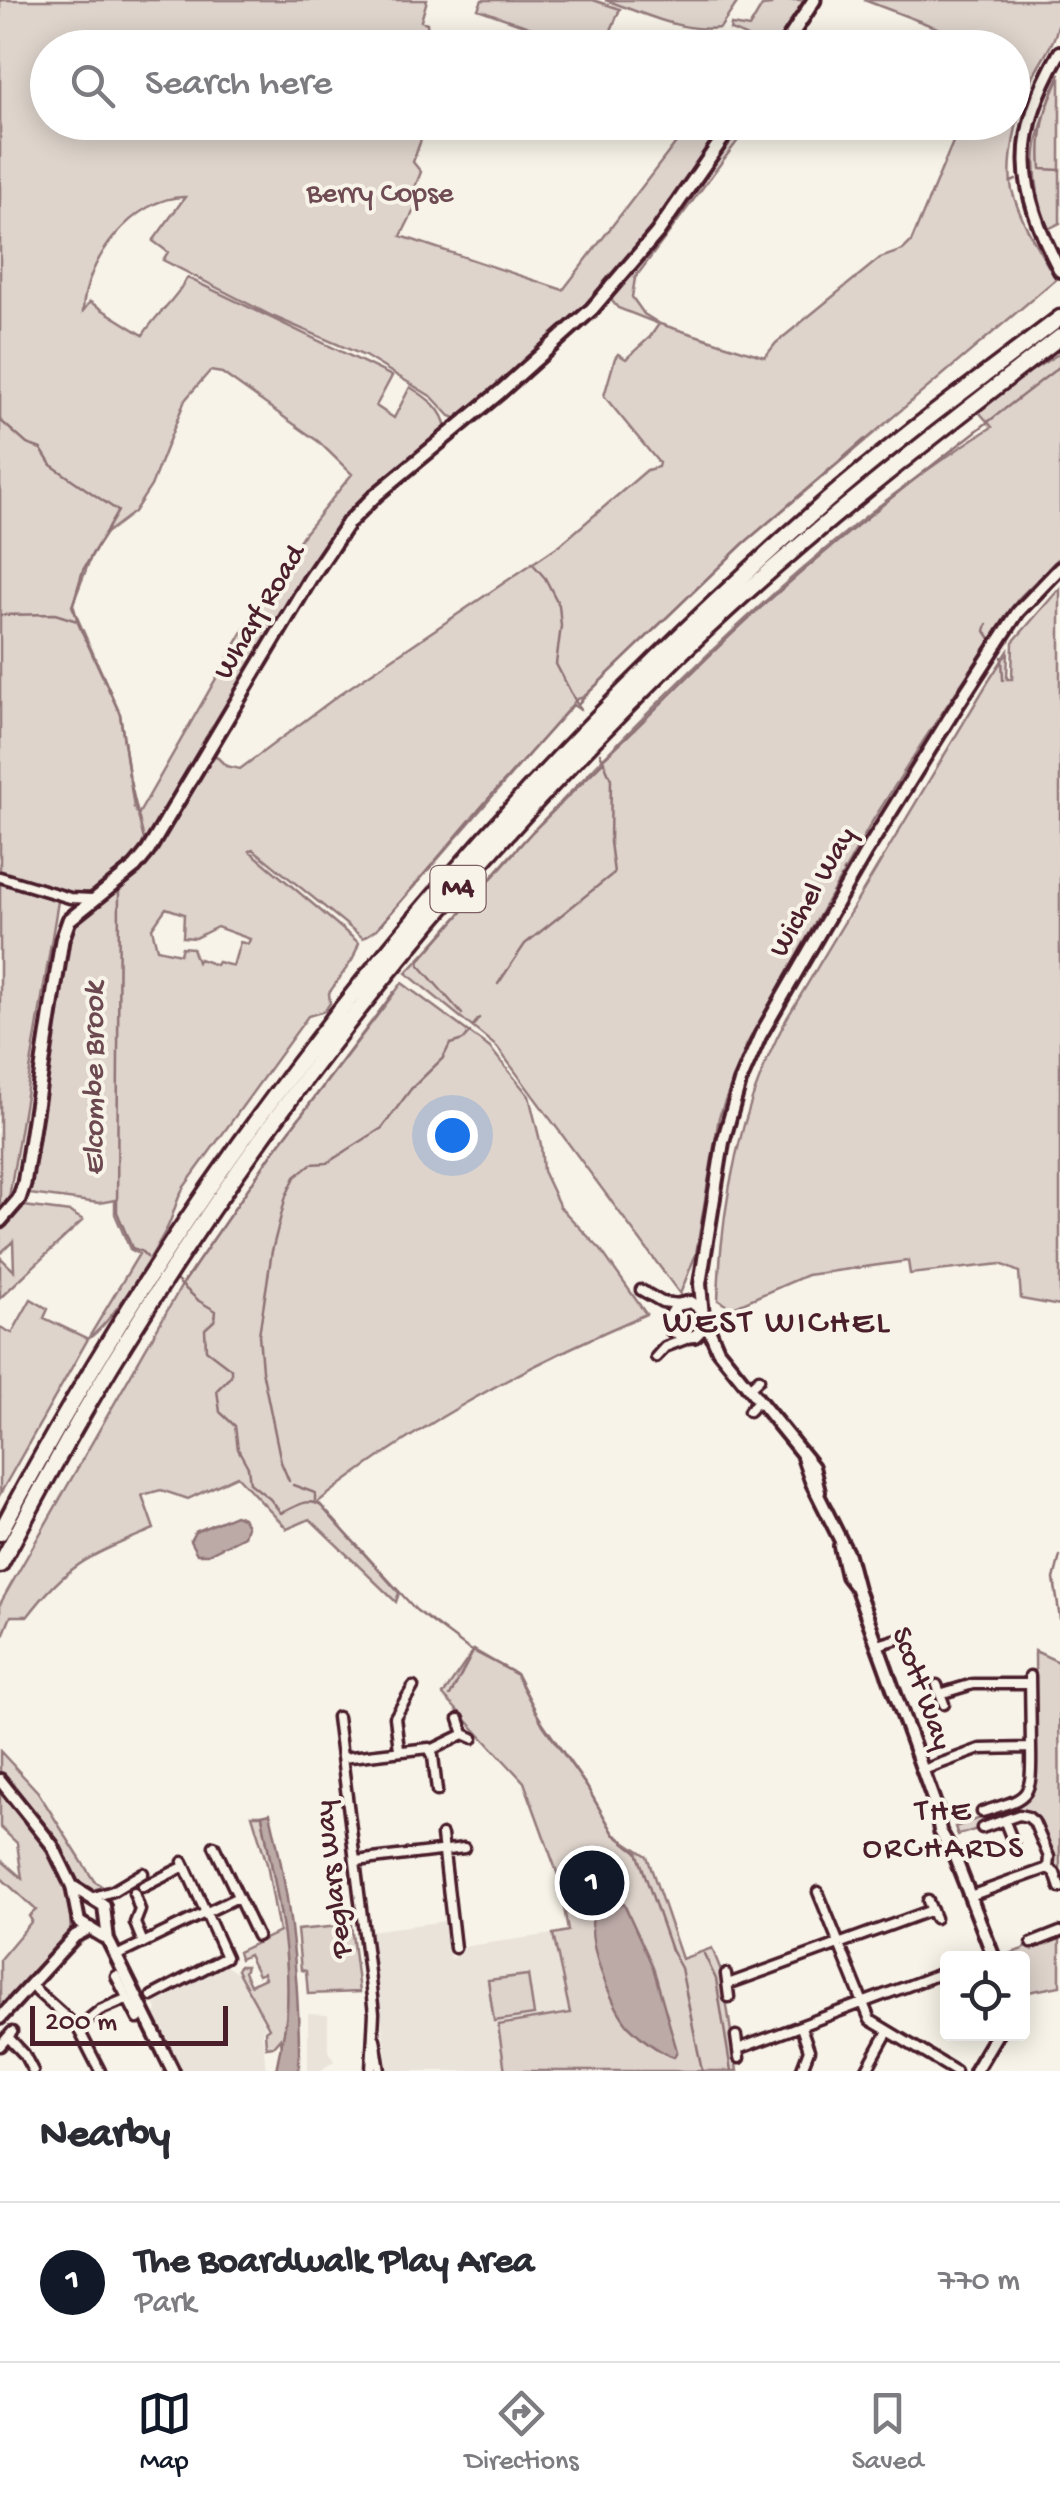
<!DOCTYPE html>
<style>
body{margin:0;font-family:"Gochi Hand",sans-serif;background:#f7f7f7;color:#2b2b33}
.controls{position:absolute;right:30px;bottom:30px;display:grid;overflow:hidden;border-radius:10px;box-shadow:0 5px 25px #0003}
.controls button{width:90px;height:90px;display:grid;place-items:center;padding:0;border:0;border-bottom:2px solid #e1e1e2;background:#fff;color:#2b2b33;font:50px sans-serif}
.scale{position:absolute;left:30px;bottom:25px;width:198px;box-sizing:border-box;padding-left:10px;border:5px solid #4a1f2b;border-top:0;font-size:28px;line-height:35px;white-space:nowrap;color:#4a1f2b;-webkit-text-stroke:8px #f7f3e8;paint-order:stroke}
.you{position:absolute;left:452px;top:1135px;width:35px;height:35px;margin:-25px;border:8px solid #fff;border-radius:50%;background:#1a73e8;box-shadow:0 0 0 15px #1a73e833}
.badge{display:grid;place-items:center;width:65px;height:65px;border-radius:50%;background:#111827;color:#fff;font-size:32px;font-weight:700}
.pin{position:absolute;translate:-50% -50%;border:5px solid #fff;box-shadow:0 2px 10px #0006}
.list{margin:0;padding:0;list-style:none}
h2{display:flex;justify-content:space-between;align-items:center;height:130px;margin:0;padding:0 40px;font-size:42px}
h2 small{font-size:32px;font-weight:400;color:#7c7c81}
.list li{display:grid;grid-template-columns:65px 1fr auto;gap:30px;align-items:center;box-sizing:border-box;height:160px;padding:0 40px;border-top:2px solid #e1e1e2}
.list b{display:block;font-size:38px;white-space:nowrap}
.list p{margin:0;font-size:32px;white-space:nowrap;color:#7c7c81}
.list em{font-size:32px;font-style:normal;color:#7c7c81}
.icon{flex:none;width:55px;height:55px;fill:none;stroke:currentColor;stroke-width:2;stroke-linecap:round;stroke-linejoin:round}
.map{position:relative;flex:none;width:1060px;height:2071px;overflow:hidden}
.search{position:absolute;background:#fff;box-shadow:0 5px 25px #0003;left:30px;right:30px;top:30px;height:110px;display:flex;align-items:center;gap:25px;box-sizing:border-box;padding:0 35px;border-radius:55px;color:#7c7c81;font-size:38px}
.sheet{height:290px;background:#fff}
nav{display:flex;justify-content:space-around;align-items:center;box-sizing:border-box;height:140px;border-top:2px solid #e1e1e2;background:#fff;font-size:28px;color:#7c7c81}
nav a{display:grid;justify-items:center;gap:5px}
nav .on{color:#111827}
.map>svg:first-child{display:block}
.built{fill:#eae3da}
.green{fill:#ded4cc;stroke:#947a7c;stroke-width:2.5;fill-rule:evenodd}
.water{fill:#bcaaa7;stroke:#8e7275;stroke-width:2.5}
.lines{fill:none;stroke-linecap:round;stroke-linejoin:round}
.stream{stroke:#8e7275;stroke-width:2.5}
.minor-casing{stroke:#4a1f2b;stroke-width:15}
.tertiary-casing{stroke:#4a1f2b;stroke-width:18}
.secondary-casing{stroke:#4a1f2b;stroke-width:19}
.motorway-casing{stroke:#4a1f2b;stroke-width:21}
.minor{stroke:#f7f3e8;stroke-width:8}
.tertiary{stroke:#f7f3e8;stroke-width:10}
.secondary{stroke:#f7f3e8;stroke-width:11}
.motorway{stroke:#f7f3e8;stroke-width:14}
.labels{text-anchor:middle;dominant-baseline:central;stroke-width:8;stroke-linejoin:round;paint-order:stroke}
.shield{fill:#f7f3e8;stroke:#7e5f64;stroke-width:2.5}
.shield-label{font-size:28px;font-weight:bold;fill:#4a1f2b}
.park-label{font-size:30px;fill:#6f4c53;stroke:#f7f3e8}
.street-label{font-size:30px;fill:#4a1f2b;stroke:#f7f3e8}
.water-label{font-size:32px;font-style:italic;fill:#6c4950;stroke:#f7f3e8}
.neighbourhood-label{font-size:32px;letter-spacing:2.5px;fill:#4a1f2b;stroke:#f7f3e8}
.quarter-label{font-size:35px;letter-spacing:2.5px;fill:#4a1f2b;stroke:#f7f3e8}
</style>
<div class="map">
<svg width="1060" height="2071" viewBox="0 0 1060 2071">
<rect width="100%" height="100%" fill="#f7f3e8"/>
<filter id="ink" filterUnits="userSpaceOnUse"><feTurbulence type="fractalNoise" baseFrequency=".01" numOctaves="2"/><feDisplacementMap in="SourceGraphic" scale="20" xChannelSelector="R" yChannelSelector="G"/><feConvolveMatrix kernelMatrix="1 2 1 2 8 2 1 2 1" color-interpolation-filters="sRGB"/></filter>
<g filter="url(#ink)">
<path class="built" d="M 446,1921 L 451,1959 L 468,1946 L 553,1934 L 571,2013 L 594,2071 L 388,2071 L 370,1931 Z
M 226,1966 L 241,1976 L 266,2028 L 262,2030 L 266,2071 L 181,2071 L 154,2017 L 157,2009 L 153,2001 Z
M 308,2014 L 328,2015 L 328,2051 L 334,2061 L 320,2071 L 308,2071 Z"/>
<path class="green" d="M 0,0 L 427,0 L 421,21 L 427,23 L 428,35 L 441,47 L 48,48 L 48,122 L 427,123 L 413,162 L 421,172 L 411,197 L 417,204 L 401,236 L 563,290 L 691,123 L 728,123 L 661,221 L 592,301 L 458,419 L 450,416 L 432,397 L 365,356 L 272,316 L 163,260 L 168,252 L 153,241 L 185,197 C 134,196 84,262 83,311 L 90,302 L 143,335 C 156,314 175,301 187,278 L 190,279 L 392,376 L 376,406 L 394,418 L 410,387 C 426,397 444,409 446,429 L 363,499 L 340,525 L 315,559 L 197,761 L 198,775 L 214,754 L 226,766 L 240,769 L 343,692 L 561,544 L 647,470 L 658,467 L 659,463 L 604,396 L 615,358 L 618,354 L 626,359 L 650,337 L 659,324 L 618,308 L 612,301 L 612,293 L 657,241 L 739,123 L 751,123 L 635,278 L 632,297 L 644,314 L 660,324 L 765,357 L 776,343 L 880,258 L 903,250 L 911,242 L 961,123 L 1012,122 L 1012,48 L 987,47 L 864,0 L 1060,0 C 1060,44 1046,48 1029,85 C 1018,109 1006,164 1012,190 C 1020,221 1040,252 1056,279 L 743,544 L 584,697 L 577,699 L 377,929 L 363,938 L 253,849 L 250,851 L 359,943 L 353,959 L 329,993 L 330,1003 L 325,1011 L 308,1016 L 184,1187 C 175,1201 174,1216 166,1230 C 151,1258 112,1323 88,1339 L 0,1494 L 0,1327 L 12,1333 L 31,1299 L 48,1309 L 44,1318 L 88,1339 L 139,1254 L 130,1249 L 115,1214 L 115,1200 L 99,1203 L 29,1194 L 70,933 C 79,915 100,895 119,891 L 143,848 L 108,882 L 88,893 L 65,892 L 0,872 ZM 210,371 L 222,373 L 319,442 L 352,474 L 303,535 L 261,600 L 138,815 L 134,808 L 120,714 L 72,606 L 92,554 L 106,533 L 134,512 L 151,486 L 185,400 ZM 166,908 L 184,914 L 183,937 L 195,938 L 217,927 L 250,939 L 248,944 L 240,942 L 233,966 L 218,962 L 216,965 L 199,959 L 197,962 L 192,948 L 182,947 L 180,954 L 157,949 L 152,928 Z
M 482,0 L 593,0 L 620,9 L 604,47 L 585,47 L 478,9 Z
M 605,0 L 739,0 L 720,28 C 682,33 641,12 605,0 Z
M 774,0 L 809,0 L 776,47 C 759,47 746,34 730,30 L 731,25 L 749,28 L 762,6 L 771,5 Z
M 1060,77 L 1060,223 L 1048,229 C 1026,169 1034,133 1060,77 Z
M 1060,353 L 1060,557 L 1018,599 L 924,740 L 872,822 L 747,1044 L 719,1117 L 696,1254 L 680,1294 L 497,1047 L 406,973 C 451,928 489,877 533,831 C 672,686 823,532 992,427 L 979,412 L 1023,376 Z
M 1060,588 L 1060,1306 L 1021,1299 L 1019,1272 L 1001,1264 L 910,1274 L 908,1261 L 807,1275 L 731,1308 L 718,1300 C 721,1203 741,1104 787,1018 L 988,682 L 1008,651 L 1007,679 L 1012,679 L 1013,642 Z
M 0,883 L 58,901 L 9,1198 L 0,1207 Z
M 402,983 L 490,1048 L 529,1096 L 541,1145 L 543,1171 L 560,1207 L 601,1250 L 646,1314 C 529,1364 417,1424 318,1502 L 399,1593 L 396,1602 L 310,1519 L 287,1529 L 237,1476 L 188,1499 L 161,1490 L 142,1495 L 154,1529 C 92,1555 70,1561 28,1616 L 11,1616 L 0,1643 L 0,1604 L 182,1285 L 271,1155 Z
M 24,1206 L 70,1212 L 83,1220 L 0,1298 L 0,1257 L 14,1271 L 13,1241 L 0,1254 L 0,1231 Z
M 474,1650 L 517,1675 L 543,1725 L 587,1787 L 614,1834 L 647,1856 L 682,1959 L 712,1948 L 722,1973 L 737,2071 L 505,2071 L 498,2025 L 570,2013 L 553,1934 L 568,1931 L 559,1878 L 524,1782 L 443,1695 Z
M 1035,1651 L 1059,1662 L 1060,1878 C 1045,1858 1047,1833 1027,1814 L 958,1835 L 955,1827 L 1020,1803 L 1031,1794 L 1036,1758 Z
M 0,1751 L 38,1792 L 94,1881 L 103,1887 L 89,1891 L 77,1887 L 44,1826 L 0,1775 Z
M 0,1788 C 29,1820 60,1859 70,1901 C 72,1911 69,1923 71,1931 L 0,2012 L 0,1959 L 32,1921 L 29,1916 L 36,1910 L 0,1877 L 0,1859 L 22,1878 L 17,1843 L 0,1827 Z
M 252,1815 L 262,1815 C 276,1896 300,1968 281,2050 L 280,2038 L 273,2046 L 266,2047 L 265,2031 L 269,2028 L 237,1970 L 239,1966 L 246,1966 L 244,1972 L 250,1985 L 265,1978 L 263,1973 L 258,1975 L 248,1955 L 240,1959 L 238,1952 L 279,1932 L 267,1864 Z
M 351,1925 L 359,1992 L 308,1994 L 306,1971 L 301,1970 L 297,1930 Z
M 1060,1935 L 1060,1986 L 1023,1993 L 1022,1958 L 1004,1956 Z
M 528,1975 L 534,2015 L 494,2021 L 488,1980 Z"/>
<path class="water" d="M 235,1515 L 243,1518 L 247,1526 L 244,1536 L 208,1554 L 197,1554 L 190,1541 L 195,1532 Z
M 270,1813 C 291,1899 300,1983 299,2071 L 276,2071 C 279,2050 286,2031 287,2010 C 291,1943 274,1884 262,1815 Z
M 624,1904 L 653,1967 L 677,2051 L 674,2057 C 656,2051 641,2038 628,2025 C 611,2005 583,1937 595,1912 Z"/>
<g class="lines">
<path class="stream" d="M 1060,74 C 1045,105 1038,134 1041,169 L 1060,170
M 1011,182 L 1016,180
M 0,420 L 27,444 L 41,449 L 51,465 L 118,511 L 83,570 L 73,604 L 78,623 L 120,714 L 129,776
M 532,563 L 545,578 L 559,605 L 561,626 L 556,664 L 578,706
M 0,615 L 55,614 L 77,621
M 987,624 L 985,631 L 991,640
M 1002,657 L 1003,680
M 979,682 L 997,653
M 580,710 L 578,705 L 584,697 L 743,544 L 865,439
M 604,758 C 656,711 704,658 757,611 C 854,524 957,446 1059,367
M 908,795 L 973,690
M 117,872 L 138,853 L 144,840 L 130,781
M 119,891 L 117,1212 L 132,1248 L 141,1251 L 147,1257
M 831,924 L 882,835
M 377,929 L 488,799 L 573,705 L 579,709
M 498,984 L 525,944 L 614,873 L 610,842 L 611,779 L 600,753
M 462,1014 L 419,965 L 420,960 L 532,832 L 604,761
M 473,1026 L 479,1018
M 747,1079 L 765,1038 L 828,929
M 709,1262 L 734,1122
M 177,1281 L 199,1301 L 216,1311 L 215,1320 L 205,1329 L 206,1350 L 231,1369 L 231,1376 L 217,1390 L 220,1412 L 235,1426 L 238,1449 L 248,1467 L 250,1483 L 270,1499 L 281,1513 C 294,1508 307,1496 321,1506 L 416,1610 L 467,1648 L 515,1673 L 536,1712
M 184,1282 L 271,1155 L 394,992
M 289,1481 L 281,1462 L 262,1370 L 259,1335 L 272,1251 L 286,1196 L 295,1177 L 311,1164 L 327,1163 L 382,1128 L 411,1089 L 443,1058 L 450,1044 L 463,1040 L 470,1032
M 293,1485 L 315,1493 L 315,1502
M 1060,1556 L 1054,1579 L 1060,1619
M 450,1696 L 474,1650
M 538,1716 L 587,1787 L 614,1834 L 637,1852 L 671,1950 L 681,1968 L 702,2071
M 704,1954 L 716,1979 L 731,2071
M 45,1979 L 81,1942"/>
<defs>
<path id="minor" d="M 0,877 L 70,898 L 92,899
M 641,1290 L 662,1302 L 679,1304
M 656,1357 L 665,1347 L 686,1339
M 749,1388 L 759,1379
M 749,1411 L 759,1400
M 878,1645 L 898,1639
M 937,1685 L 944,1704
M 943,1693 L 973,1684 L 1030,1684
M 337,1717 L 374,2013 L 371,2071
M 459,1719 L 464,1734 L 473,1738
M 399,1749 L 395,1717 L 413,1687
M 431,1750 L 464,1734
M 342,1758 L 429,1748 L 433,1756 L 437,1791
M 923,1770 L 980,1749 L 1031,1748 L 1030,1676
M 982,1812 C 1029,1797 1032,1800 1031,1748
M 1005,1822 L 1013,1842
M 442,1835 L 455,1948
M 214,1846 L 257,1936
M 356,1861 L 464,1848
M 1048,1868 L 1055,1873 L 1060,1888
M 143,1887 L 185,1866
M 818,1892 L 870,2020 L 955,2071
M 134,1893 L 140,1910 L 135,1923 L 143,1943
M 970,1896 L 1048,1868 L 1049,1857 L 1034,1822 L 1028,1817 L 1019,1815 L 982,1828
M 91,1898 L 113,1891 L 143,1873
M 928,1901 L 935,1918
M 1032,1943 L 1060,1932
M 116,1956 L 238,1897
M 726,1974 L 729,1997
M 116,1976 L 138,2019
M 728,1984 L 932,1910
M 30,1985 L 78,2028 L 100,2071
M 152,1996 L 226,1957 L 183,1862
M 78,2028 L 100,2010 L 126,1999
M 736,2036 L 739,2058
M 8,2037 L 24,2054 L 33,2071
M 375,2039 L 380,2071
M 0,2046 L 12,2032
M 738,2049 L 948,1971
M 801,2071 L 809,2050 L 801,2027
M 866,2071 L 887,2033"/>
<path id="tertiary" d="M 1060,52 C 1012,136 1016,187 1060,271
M 702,1310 L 691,1302 L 677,1305 L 669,1318 L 672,1330 L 682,1337 L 695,1336 L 704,1327 L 700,1284 L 723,1142 L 740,1082 L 760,1036 L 866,852 L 953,712 L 1018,612 L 1060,568
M 706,1322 L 718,1350 L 813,1467 L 819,1492
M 803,1457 L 812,1483 L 848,1555 L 857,1589 L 936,1807 L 940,1831 L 954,1855 L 994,1958
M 840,1546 L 847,1576 L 854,1585
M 0,1780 L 52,1845 L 72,1886 L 79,1922 L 107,1939
M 72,1886 L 104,1906 L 108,1940 L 173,2071
M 0,2018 L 75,1936 L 90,1928
M 975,2071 L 997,2034"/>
<path id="secondary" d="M 783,48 L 814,0
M 0,1221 L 19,1199 L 24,1184 L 62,940 L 69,920 L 135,867 L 148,851 L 310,579 L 348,523 L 376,495 L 500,392 L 592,309 L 657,233 L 734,122"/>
<path id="motorway" d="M 0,1533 C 206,1140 489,797 822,505 C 898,438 980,379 1060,318
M 0,1565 C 40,1491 80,1415 125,1343 C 282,1088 472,855 687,647 C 804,535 932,436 1060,337"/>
</defs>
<use href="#minor" class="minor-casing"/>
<use href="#tertiary" class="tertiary-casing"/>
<use href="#secondary" class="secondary-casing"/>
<use href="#motorway" class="motorway-casing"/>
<use href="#minor" class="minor"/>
<use href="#tertiary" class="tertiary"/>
<use href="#secondary" class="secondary"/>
<use href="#motorway" class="motorway"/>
</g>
</g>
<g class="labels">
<rect class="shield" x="430.5" y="866" width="55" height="46" rx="8"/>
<g class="shield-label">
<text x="458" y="889">M4</text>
</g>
<g class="park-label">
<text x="380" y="195">Berry Copse</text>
</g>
<g class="street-label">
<text transform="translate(261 613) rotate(-59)">Wharf Road</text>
<text transform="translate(814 893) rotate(-60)">Wichel Way</text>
<text transform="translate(920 1689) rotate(70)">Scott Way</text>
<text transform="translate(335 1879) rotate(-97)">Peglars Way</text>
</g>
<g class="water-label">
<text transform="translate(96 1079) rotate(-90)">Elcombe Brook</text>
</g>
<g class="neighbourhood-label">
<text x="944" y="1813">THE<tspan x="944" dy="37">ORCHARDS</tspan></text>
</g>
<g class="quarter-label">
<text x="777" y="1324">WEST WICHEL</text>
</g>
</g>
</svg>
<div class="controls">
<button><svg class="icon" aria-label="locate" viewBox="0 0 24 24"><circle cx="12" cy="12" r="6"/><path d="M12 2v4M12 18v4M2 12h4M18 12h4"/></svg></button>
</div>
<div class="scale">200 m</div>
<div class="you"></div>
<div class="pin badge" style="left:592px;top:1883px">1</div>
<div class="search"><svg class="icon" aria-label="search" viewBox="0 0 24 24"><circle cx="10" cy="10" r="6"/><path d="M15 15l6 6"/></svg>Search here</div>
</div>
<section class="sheet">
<h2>Nearby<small></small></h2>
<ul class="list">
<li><span class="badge">1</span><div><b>The Boardwalk Play Area</b><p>Park</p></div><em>770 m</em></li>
</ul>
</section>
<nav>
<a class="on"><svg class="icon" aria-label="map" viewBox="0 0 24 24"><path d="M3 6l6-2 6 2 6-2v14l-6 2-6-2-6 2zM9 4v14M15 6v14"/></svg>Map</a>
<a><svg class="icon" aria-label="directions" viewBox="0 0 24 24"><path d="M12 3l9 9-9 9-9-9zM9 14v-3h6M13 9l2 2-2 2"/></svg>Directions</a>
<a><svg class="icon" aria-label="saved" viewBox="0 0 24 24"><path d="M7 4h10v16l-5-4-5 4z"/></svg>Saved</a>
</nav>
